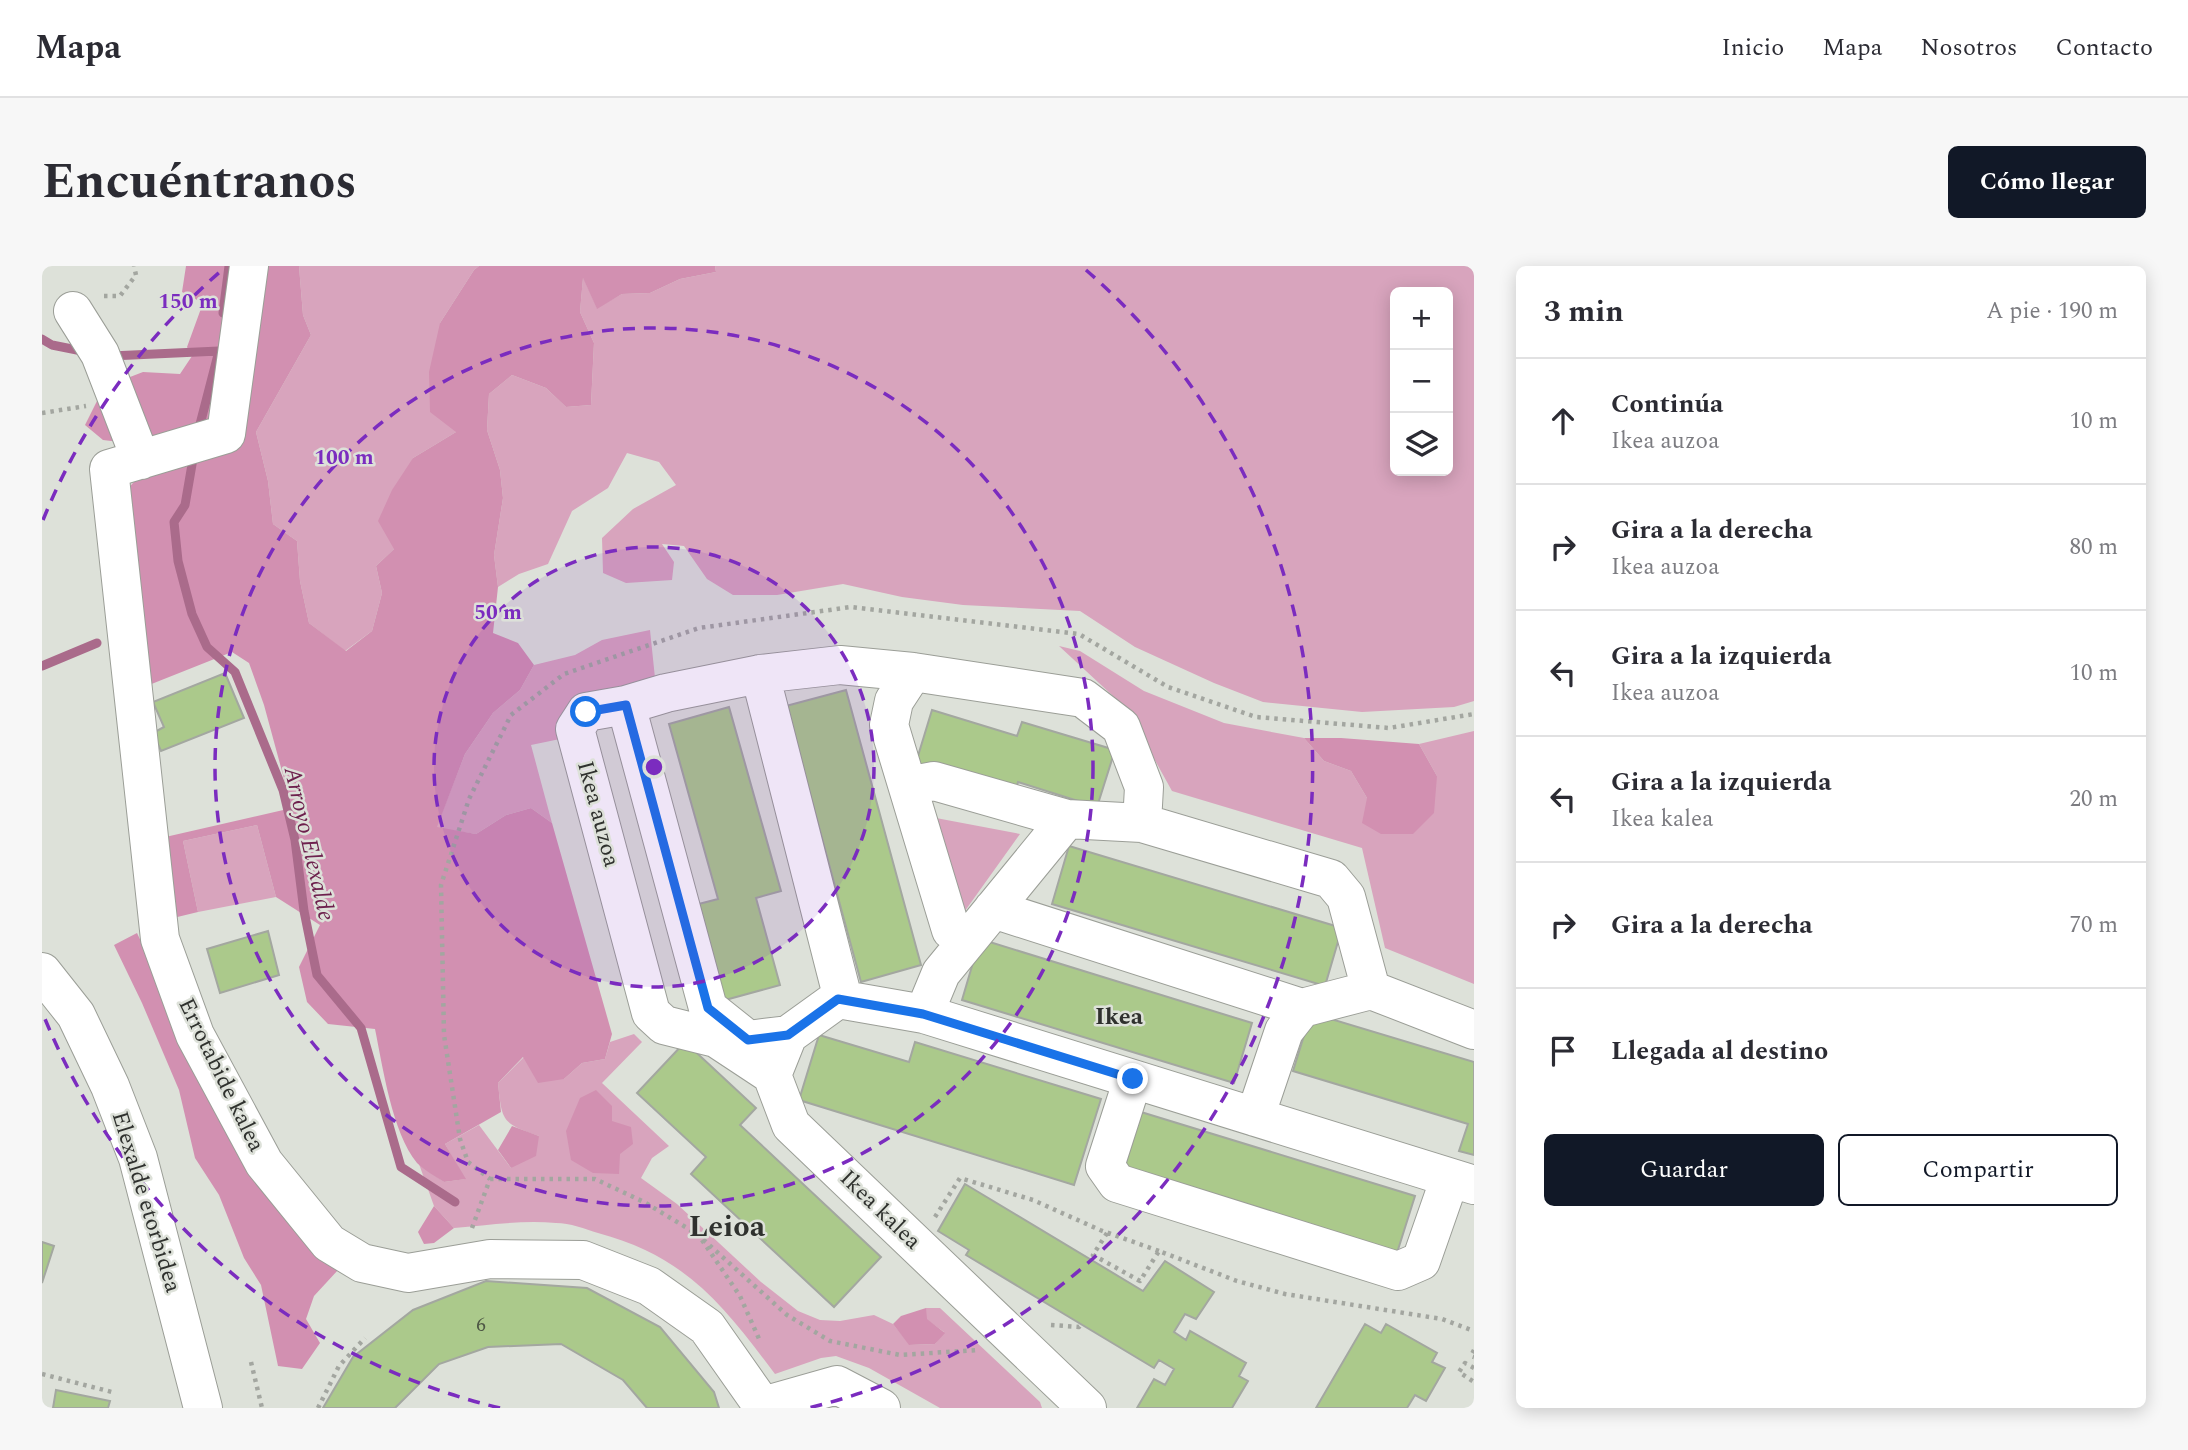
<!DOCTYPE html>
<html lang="es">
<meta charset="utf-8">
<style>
body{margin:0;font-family:Spectral,serif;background:#f7f7f7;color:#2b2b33}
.controls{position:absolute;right:21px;top:21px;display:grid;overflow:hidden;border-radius:10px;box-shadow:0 4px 18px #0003}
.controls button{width:63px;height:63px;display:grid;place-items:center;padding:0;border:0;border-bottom:2px solid #e1e1e2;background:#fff;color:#2b2b33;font:35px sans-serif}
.stop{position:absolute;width:21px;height:21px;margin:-16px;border:5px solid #1a73e8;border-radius:50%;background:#fff}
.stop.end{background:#1a73e8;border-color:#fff;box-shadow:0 2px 7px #0008}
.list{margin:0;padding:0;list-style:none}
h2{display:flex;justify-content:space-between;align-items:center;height:91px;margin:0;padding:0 28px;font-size:30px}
h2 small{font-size:23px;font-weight:400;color:#7c7c81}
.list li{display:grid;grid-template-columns:46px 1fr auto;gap:21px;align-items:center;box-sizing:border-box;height:126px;padding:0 28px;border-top:2px solid #e1e1e2}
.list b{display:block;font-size:26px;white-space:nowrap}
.list p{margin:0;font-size:23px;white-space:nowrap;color:#7c7c81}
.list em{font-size:23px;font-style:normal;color:#7c7c81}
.actions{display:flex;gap:14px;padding:21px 28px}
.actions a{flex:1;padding:16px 0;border:2px solid #111827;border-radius:10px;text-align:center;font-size:24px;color:#111827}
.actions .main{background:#111827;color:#fff}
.icon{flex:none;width:38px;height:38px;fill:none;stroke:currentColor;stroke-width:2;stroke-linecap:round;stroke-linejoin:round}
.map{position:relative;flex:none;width:1432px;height:1142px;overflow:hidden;border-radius:10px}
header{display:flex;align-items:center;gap:42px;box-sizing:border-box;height:98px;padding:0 35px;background:#fff;border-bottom:2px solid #e1e1e2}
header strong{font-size:33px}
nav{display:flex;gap:38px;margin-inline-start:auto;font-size:24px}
.intro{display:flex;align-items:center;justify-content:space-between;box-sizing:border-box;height:168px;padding:0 42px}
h1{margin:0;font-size:49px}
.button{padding:18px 32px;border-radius:10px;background:#111827;color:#fff;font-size:24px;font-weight:700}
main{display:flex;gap:42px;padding:0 42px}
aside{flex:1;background:#fff;border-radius:10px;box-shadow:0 4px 18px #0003}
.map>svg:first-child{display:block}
.green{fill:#d8a4bd;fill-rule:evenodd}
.forest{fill:#d290b1}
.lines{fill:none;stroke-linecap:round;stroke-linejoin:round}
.stream{stroke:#aa6b8b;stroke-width:9}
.building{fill:#abc98b;stroke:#a3a7a0;stroke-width:2}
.minor-casing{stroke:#9b9e97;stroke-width:40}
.path{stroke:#a3a6a0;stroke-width:4.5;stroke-dasharray:3.5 5;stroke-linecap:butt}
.minor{stroke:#fff;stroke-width:38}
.route{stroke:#1a73e8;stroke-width:9}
.ring{fill:none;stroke:#7b2cbf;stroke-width:3.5;stroke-dasharray:12 9}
.labels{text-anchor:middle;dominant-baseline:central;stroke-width:5;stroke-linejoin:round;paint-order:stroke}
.number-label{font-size:19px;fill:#4e5745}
.street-label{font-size:23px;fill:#2f312e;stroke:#dde1d9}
.water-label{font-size:24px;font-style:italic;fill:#6d204d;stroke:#dde1d9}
.neighbourhood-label{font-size:24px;font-weight:bold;fill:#2f312e;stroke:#dde1d9}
.district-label{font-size:30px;font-weight:bold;fill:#2f312e;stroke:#dde1d9}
.centre{fill:#7b2cbf;stroke:#dde1d9;stroke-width:3.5}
.ring-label{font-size:21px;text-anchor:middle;font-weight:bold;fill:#7b2cbf;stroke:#dde1d9;stroke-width:5;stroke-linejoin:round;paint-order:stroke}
</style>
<header>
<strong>Mapa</strong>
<nav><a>Inicio</a><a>Mapa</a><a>Nosotros</a><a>Contacto</a></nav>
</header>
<div class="intro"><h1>Encuéntranos</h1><a class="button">Cómo llegar</a></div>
<main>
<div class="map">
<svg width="1432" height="1142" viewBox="0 0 1432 1142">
<rect width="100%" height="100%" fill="#dde1d9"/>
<path class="green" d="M 257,0 L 437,0 L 432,4 L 398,57 L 414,166 L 371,192 L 352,283 L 334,300 L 340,327 L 330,365 L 303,385 L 267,357 L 258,315 L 255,275 L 231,258 L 226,215 L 214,166 L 269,69 L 261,49 Z
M 673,0 L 1432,0 L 1432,435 L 1412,441 L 1320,446 L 1221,436 L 1172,417 L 1093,381 L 1038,345 L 921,339 L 860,331 L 801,318 L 735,329 L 691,329 L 665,313 L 642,280 L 620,278 L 632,296 L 630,314 L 584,317 L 561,307 L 560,272 L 591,243 L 634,219 L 617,196 L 585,187 L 566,222 L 530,245 L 506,298 L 477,308 L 456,321 L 452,289 L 461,232 L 458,204 L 445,164 L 447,128 L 470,109 L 504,122 L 524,141 L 549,139 L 552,77 L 538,46 L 541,11 L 555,42 L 580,28 L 608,27 L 638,13 L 674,6 ZM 1353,26 L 1406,26 L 1406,205 L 1353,205 Z
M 608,364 L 613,412 L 518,473 L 489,479 L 510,557 L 489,542 L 464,549 L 434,568 L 394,562 L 423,488 L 451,447 L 478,424 L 492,399 L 533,389 L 560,374 Z
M 1017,380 L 1038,385 L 1102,425 L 1182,457 L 1262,472 L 1282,495 L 1309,505 L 1325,532 L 1395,510 L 1377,478 L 1432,465 L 1432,718 L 1343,682 L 1320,582 L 1130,525 L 1084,442 Z
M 894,552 L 978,568 L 920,649 Z
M 215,559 L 234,631 L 156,646 L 141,575 Z
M 592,768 L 600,776 L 560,817 L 627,880 L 610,892 L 599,912 L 635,938 L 719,1016 L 756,1045 L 778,1054 L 798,1055 L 832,1049 L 851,1058 L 868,1079 L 893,1078 L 902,1066 L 884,1053 L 884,1042 L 898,1042 L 998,1136 L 1000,1142 L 898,1142 L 827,1102 L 794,1090 L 779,1092 L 733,1108 C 681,1039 645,991 556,967 C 543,963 528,957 514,957 C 480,954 446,959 412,962 L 392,940 L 377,898 L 402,916 L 423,913 L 403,878 L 437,859 L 469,902 L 497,870 C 460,857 460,856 456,817 L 482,791 L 522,813 L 540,797 L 563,793 L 568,776 Z"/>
<path class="forest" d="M 144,0 L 257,0 L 261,49 L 269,69 L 214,166 L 226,215 L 231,258 L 255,275 L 258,315 L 267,357 L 304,385 L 330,365 L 340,327 L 334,300 L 352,283 L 336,255 L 350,224 L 371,192 L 414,166 L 388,146 L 387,106 L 398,57 L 432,4 L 437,0 L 673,0 L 674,6 L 638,13 L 608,27 L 580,28 L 555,43 L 541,12 L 538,46 L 552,77 L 549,139 L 524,141 L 504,122 L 470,109 L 447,128 L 445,164 L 458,204 L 461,232 L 452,289 L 456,321 L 451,367 L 476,377 L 492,399 L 478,424 L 451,447 L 423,488 L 395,561 L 434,568 L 464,549 L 489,542 L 510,557 L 570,768 L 563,793 L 540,797 L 522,813 L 496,817 L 481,791 L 456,817 L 459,846 L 403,878 L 424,913 L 402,916 C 393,910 382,904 375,897 C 350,866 341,802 333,763 L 286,758 L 265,736 L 257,701 L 278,659 L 234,631 L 215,559 L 141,575 L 156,646 L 127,653 L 119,572 L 250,542 L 222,439 L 207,397 L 190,386 L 107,419 L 83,226 L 98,209 L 94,178 L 61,174 L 43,159 L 62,121 L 101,106 L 138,108 L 150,90 L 145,81 L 161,37 L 140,26 Z
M 1262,472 L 1299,472 L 1377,478 L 1395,510 L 1392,547 L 1371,568 L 1339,568 L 1320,557 L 1325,532 L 1309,505 L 1282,495 Z
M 95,667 L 125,730 L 296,1004 L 272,1030 L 264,1053 L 278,1077 L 260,1103 L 236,1100 L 219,1019 L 202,992 L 177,929 L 153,892 L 137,824 L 100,737 L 72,679 Z
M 554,824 L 570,840 L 570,855 L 589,861 L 591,878 L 578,888 L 577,908 L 551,907 L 529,894 L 524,865 L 538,832 Z
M 470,860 L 497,870 L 494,890 L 469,902 L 456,884 Z
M 392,940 L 412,962 L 392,977 L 382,978 L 376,966 Z
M 884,1042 L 885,1053 L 903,1067 L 893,1078 L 867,1079 L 851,1058 L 859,1050 Z"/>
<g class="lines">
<path class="stream" d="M 181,47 L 187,0
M 0,73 L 10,79 L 45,86
M 69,90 L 177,85
M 156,166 L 177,85
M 152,187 L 143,239 L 132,256 L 136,295 L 150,348 L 165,381 L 193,406 L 241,524 L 253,574 L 262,645 L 275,709 L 319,762 L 359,901 L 413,936
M 0,400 L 55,377"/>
</g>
<path class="building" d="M 183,407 L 202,452 L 119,485 L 111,467 L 122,461 L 111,436 Z
M 804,424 L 879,699 L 819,716 L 744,440 Z
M 687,441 L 739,625 L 714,632 L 738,719 L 676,736 L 649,640 L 676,633 L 627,458 Z
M 890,444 L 975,470 L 980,456 L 1073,484 L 1055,541 L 976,516 L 971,533 L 872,503 Z
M 1027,580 L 1300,662 L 1283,720 L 1010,638 Z
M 226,665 L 237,709 L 178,727 L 165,683 Z
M 938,673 L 1210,757 L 1192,817 L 920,734 Z
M 1269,747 L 1432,796 L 1432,889 L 1417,885 L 1426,858 L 1251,805 Z
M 777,769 L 867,796 L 873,776 L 1059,833 L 1032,919 L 757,834 Z
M 643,776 L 714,842 L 698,859 L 839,991 L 792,1041 L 649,908 L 664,891 L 595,827 Z
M 1099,846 L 1373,930 L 1354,990 L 1081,906 Z
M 923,918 L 1101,1025 L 1123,995 L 1172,1026 L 1154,1053 L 1143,1048 L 1132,1066 L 1144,1074 L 1148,1065 L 1204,1097 L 1197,1110 L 1206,1115 L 1190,1142 L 1095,1142 L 1112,1113 L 1123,1119 L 1132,1103 L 1117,1094 L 1112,1102 L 924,989 L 927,984 L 896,965 Z
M 0,976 L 12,980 L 0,1017 Z
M 444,1015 L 545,1022 L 618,1061 L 672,1126 L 677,1142 L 605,1142 L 581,1114 L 519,1078 L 446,1081 L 397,1098 L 353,1142 L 281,1142 L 311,1091 L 371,1044 Z
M 1323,1058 L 1339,1067 L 1344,1058 L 1395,1087 L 1390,1096 L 1403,1102 L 1384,1135 L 1373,1129 L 1365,1142 L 1274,1142 Z
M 14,1124 L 68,1135 L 66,1142 L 11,1142 Z"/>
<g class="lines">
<defs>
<path id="minor" d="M 207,0 L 184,168 L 67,203 L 118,673 L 153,769 L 222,897 L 287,977 L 320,997 L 366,1007 L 448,993 L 541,994 L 607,1020 L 665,1061 L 722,1142
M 31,45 L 58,88 L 99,194
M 871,406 L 852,435 L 847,459 L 909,664 L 927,672
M 718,408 L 801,733
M 584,439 L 624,427 L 718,408 L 798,399 L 871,406 L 1041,432 L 1079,461 L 1102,521 L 1100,557 L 1289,613 L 1304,631 L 1329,724 L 1432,764
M 866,520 L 892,515 L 1025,553 L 1100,557
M 951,643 L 1260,742 L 1329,724
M 0,706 L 34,749 L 68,820 L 96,892 L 161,1142
M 882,748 L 899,707 L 1025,553
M 730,809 L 674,772 L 622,759 L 609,747 L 533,463 L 544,446 L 584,439 L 666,742 L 706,774 L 746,769
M 1091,813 L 1063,900 L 1075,917 L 1356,1005 L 1379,995 L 1408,912
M 1213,851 L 1242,765 L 1260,742
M 721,1140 L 795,1119 L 839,1142
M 1045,1142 L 749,859 L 730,809 L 746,769 L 796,733 L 882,748 L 1432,919"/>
</defs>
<use href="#minor" class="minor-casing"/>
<path class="path" d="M 62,30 L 78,30 L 94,9 L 92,0
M 0,147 L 44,140
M 448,913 L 553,913 L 602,936 L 655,968 L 745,1049 L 788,1075 L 858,1089 L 936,1084
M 893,951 L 918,912 L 991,934 L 1058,964 L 1117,985
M 430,962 L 448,913 L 426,896 L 418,873 L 402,769 L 399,619 L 427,533 L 469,449 L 522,408 L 657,362 L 809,341 L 1037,368 L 1126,421 L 1214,451 L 1347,462 L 1432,448
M 1065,967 L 1051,989 L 1098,1015 L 1117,985 L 1195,1015 L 1243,1028 L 1400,1053 L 1432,1065
M 660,974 L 698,1030 L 718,1075
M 1009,1059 L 1037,1061 L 1039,1058
M 1432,1084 L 1429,1090 L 1432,1091
M 209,1096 L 220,1142
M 1432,1102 L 1423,1097 L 1417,1106 L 1432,1116
M 0,1108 L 70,1126
M 276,1142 L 297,1100 L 323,1072"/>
<use href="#minor" class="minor"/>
</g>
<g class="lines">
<path class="route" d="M 544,446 L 584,439 L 666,742 L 706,774 L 746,769 L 796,733 L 881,748 L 1091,813"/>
</g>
<circle cx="612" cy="501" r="220" fill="#7b2cbf" fill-opacity=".12"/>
<g class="ring">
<circle cx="612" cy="501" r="220"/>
<circle cx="612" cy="501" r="439"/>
<path d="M458 1142A659 659 0 0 1 1 748M1 254A659 659 0 0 1 180 4M1044 4A659 659 0 0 1 766 1142"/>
</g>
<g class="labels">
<g class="number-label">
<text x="439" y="1059">6</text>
</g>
<g class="street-label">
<text transform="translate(556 548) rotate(75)">Ikea auzoa</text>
<text transform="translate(179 809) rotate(64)">Errotabide kalea</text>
<text transform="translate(104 936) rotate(73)">Elexalde etorbidea</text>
<text transform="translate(838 944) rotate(44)">Ikea kalea</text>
</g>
<g class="water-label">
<text transform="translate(267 578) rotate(77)">Arroyo Elexalde</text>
</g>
<g class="neighbourhood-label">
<text x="1077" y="751">Ikea</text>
</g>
<g class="district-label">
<text x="685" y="961">Leioa</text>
</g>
</g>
<circle cx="612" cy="501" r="10" class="centre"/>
<g class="ring-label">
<text x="146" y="42">150 m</text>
<text x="302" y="198">100 m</text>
<text x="456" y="353">50 m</text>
</g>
</svg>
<div class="controls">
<button>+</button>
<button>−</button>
<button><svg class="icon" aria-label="layers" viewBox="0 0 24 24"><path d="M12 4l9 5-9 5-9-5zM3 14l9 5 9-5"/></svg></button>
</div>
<div class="stop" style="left:544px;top:446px"></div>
<div class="stop end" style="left:1091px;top:813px"></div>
</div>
<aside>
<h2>3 min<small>A pie · 190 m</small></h2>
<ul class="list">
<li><svg class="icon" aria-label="ahead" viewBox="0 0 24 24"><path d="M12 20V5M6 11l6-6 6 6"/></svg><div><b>Continúa</b><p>Ikea auzoa</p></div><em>10 m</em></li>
<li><svg class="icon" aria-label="right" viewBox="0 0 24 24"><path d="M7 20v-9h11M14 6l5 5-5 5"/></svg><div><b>Gira a la derecha</b><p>Ikea auzoa</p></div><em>80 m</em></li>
<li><svg class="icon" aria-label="left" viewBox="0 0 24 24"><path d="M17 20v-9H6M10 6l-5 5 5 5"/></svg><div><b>Gira a la izquierda</b><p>Ikea auzoa</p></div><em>10 m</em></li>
<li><svg class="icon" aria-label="left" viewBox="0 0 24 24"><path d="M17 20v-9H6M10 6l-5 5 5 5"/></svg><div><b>Gira a la izquierda</b><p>Ikea kalea</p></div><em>20 m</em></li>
<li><svg class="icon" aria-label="right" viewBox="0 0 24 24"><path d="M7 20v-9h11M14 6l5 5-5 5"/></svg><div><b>Gira a la derecha</b></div><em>70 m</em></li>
<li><svg class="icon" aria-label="arrive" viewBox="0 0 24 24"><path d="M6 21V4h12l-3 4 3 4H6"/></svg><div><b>Llegada al destino</b></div></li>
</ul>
<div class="actions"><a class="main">Guardar</a><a>Compartir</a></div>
</aside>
</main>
